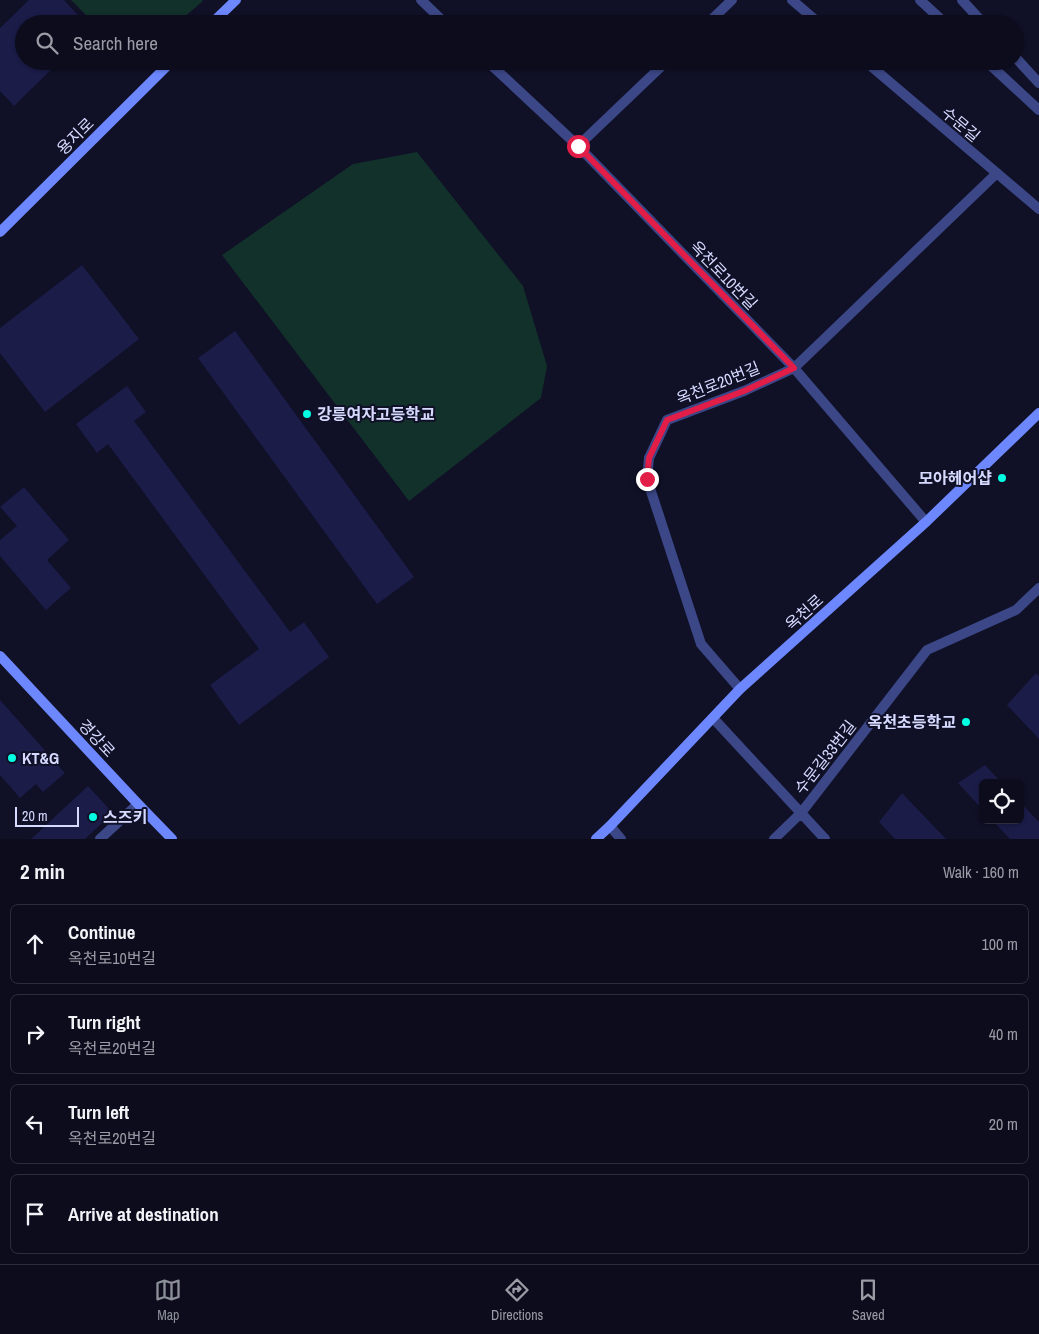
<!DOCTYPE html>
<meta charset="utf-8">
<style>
body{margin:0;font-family:"Archivo Narrow","Noto Sans KR",sans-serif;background:#151526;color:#f1f3f6}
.controls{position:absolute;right:15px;bottom:15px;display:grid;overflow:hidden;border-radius:8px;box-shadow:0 1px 4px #0004}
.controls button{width:45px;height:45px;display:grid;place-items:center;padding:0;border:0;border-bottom:1px solid #2c2c3b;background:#0c0c1d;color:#f1f3f6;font:25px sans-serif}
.scale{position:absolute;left:15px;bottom:12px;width:64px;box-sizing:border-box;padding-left:5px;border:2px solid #d6daff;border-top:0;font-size:14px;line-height:18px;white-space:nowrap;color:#d6daff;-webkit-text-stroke:4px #101027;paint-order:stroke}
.stop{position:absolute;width:15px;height:15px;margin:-11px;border:4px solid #e11d48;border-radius:50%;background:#fff}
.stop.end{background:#e11d48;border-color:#fff;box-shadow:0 1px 5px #0008}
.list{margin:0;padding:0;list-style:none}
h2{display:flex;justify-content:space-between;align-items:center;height:65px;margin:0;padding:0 20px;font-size:21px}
h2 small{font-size:16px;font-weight:400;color:#9a9ba4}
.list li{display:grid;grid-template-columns:32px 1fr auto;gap:15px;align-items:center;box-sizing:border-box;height:80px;margin:0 10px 10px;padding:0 10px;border:1px solid #2c2c3b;border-radius:8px}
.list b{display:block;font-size:19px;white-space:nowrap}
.list p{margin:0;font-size:16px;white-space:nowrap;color:#9a9ba4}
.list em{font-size:16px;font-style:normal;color:#9a9ba4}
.icon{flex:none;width:28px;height:28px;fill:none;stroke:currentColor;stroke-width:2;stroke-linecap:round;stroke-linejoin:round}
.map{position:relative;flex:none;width:1039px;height:839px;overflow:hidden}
.search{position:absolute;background:#0c0c1d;box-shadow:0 1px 4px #0004;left:15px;right:15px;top:15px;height:55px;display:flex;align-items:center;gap:12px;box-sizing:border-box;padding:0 18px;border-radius:28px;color:#9a9ba4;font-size:19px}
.sheet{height:425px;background:#0c0c1d}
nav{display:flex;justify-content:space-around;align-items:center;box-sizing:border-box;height:70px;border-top:1px solid #2c2c3b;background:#0c0c1d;font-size:14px;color:#9a9ba4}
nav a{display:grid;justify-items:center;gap:2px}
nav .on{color:#8c9099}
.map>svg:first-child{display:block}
.green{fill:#12312a}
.building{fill:#1b1c48}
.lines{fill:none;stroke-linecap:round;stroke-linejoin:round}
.street{stroke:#3b4786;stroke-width:10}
.secondary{stroke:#6d87ff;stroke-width:10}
.route{stroke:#e11d48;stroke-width:6}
.poi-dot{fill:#02ffe4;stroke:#101027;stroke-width:2}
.labels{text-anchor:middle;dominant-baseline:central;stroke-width:4;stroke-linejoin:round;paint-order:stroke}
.street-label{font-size:16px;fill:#d6daff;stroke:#101027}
.poi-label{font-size:16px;font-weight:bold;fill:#d6daff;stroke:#101027;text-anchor:start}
</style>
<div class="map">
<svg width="1039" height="839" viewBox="0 0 1039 839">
<rect width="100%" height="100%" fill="#101027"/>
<path class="green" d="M 71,0 L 202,0 L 203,1 L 176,24 L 95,24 Z
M 417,152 L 523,286 L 547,366 L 541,398 L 409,501 L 222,255 L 353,164 Z"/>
<path class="building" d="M 29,0 L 64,0 L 86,24 L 24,24 L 24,61 L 60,61 L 14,106 L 0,91 L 0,28 Z
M 82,265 L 139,339 L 45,412 L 0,353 L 0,328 Z
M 235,331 L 414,577 L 377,604 L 198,358 Z
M 127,386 L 146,412 L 134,421 L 290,632 L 304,622 L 329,657 L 239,725 L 210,685 L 259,649 L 108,444 L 97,453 L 76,424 Z
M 24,487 L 69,540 L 47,560 L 71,588 L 46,610 L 0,556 L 0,540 L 17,526 L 0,507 Z
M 1036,673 L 1039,676 L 1039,739 L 1007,705 Z
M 0,700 L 65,773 L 43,792 L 36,784 L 20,798 L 0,775 Z
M 985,765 L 1002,783 L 983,783 L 983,810 L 958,783 Z
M 88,786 L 113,813 L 85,839 L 31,839 Z
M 902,793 L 946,839 L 895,839 L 879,822 Z
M 1020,802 L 1039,822 L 1039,839 L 1010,839 L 992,820 L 1020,820 Z"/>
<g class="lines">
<path class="street" d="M 421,0 L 446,24
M 792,0 L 820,24
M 920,0 L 946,24
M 962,0 L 984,24
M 707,24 L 732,0
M 1015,57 L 1039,83
M 487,61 L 578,146 L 794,368 L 926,522
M 865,61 L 1039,209
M 986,61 L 1039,110
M 578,146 L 667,61
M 740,689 L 701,644 L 647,479 L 649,458 L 667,420 L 744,391 L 794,368 L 997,173
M 713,718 L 825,839
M 610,826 L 621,839
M 100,839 L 138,804
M 774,839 L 801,813 L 927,650 L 1016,610 L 1039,588"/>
<path class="secondary" d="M 211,24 L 236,0
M 0,232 L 172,61
M 0,656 L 138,804 L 172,839
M 596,839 L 610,826 L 740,689 L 926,522 L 1039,413"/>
</g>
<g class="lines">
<path class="route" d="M 578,146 L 794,368 L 744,391 L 667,420 L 649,458 L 647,479"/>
</g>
<g class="poi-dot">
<circle cx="307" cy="414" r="5"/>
<circle cx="1002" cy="478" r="5"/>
<circle cx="966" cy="722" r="5"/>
<circle cx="12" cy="758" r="5"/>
<circle cx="93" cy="817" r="5"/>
</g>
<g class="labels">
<g class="street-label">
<text transform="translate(961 124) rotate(40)">수문길</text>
<text transform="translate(75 136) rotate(-45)">용지로</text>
<text transform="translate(724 275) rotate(46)">옥천로10번길</text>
<text transform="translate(718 383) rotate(-22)">옥천로20번길</text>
<text transform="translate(804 612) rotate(-42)">옥천로</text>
<text transform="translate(97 738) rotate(47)">경강로</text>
<text transform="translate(825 757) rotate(-52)">수문길33번길</text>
</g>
<g class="poi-label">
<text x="317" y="414">강릉여자고등학교</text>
<text x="992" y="478" text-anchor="end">모아헤어샵</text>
<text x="956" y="722" text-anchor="end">옥천초등학교</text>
<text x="22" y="758">KT&amp;G</text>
<text x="103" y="817">스즈키</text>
</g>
</g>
</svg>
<div class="controls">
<button><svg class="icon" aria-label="locate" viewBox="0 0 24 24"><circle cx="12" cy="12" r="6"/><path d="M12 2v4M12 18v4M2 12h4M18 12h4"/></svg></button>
</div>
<div class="scale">20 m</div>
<div class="stop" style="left:578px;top:146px"></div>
<div class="stop end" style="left:647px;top:479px"></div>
<div class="search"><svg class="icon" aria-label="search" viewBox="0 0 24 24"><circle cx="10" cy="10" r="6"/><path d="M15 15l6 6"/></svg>Search here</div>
</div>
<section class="sheet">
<h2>2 min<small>Walk · 160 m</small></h2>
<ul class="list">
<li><svg class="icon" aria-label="ahead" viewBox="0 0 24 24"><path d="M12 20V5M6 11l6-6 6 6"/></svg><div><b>Continue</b><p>옥천로10번길</p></div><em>100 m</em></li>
<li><svg class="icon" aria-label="right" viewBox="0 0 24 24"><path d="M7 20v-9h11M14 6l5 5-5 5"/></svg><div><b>Turn right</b><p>옥천로20번길</p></div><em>40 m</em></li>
<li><svg class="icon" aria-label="left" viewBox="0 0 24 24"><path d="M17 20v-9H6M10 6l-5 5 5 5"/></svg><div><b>Turn left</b><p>옥천로20번길</p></div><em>20 m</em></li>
<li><svg class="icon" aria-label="arrive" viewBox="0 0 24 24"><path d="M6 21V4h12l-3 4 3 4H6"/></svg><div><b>Arrive at destination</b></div></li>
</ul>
</section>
<nav>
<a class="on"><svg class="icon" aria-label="map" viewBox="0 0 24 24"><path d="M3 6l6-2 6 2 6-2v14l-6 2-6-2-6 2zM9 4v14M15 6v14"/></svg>Map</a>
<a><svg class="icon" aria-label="directions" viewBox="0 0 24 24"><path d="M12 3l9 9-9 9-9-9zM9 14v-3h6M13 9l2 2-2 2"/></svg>Directions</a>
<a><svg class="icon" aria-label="saved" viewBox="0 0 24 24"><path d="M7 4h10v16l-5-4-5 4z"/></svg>Saved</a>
</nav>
